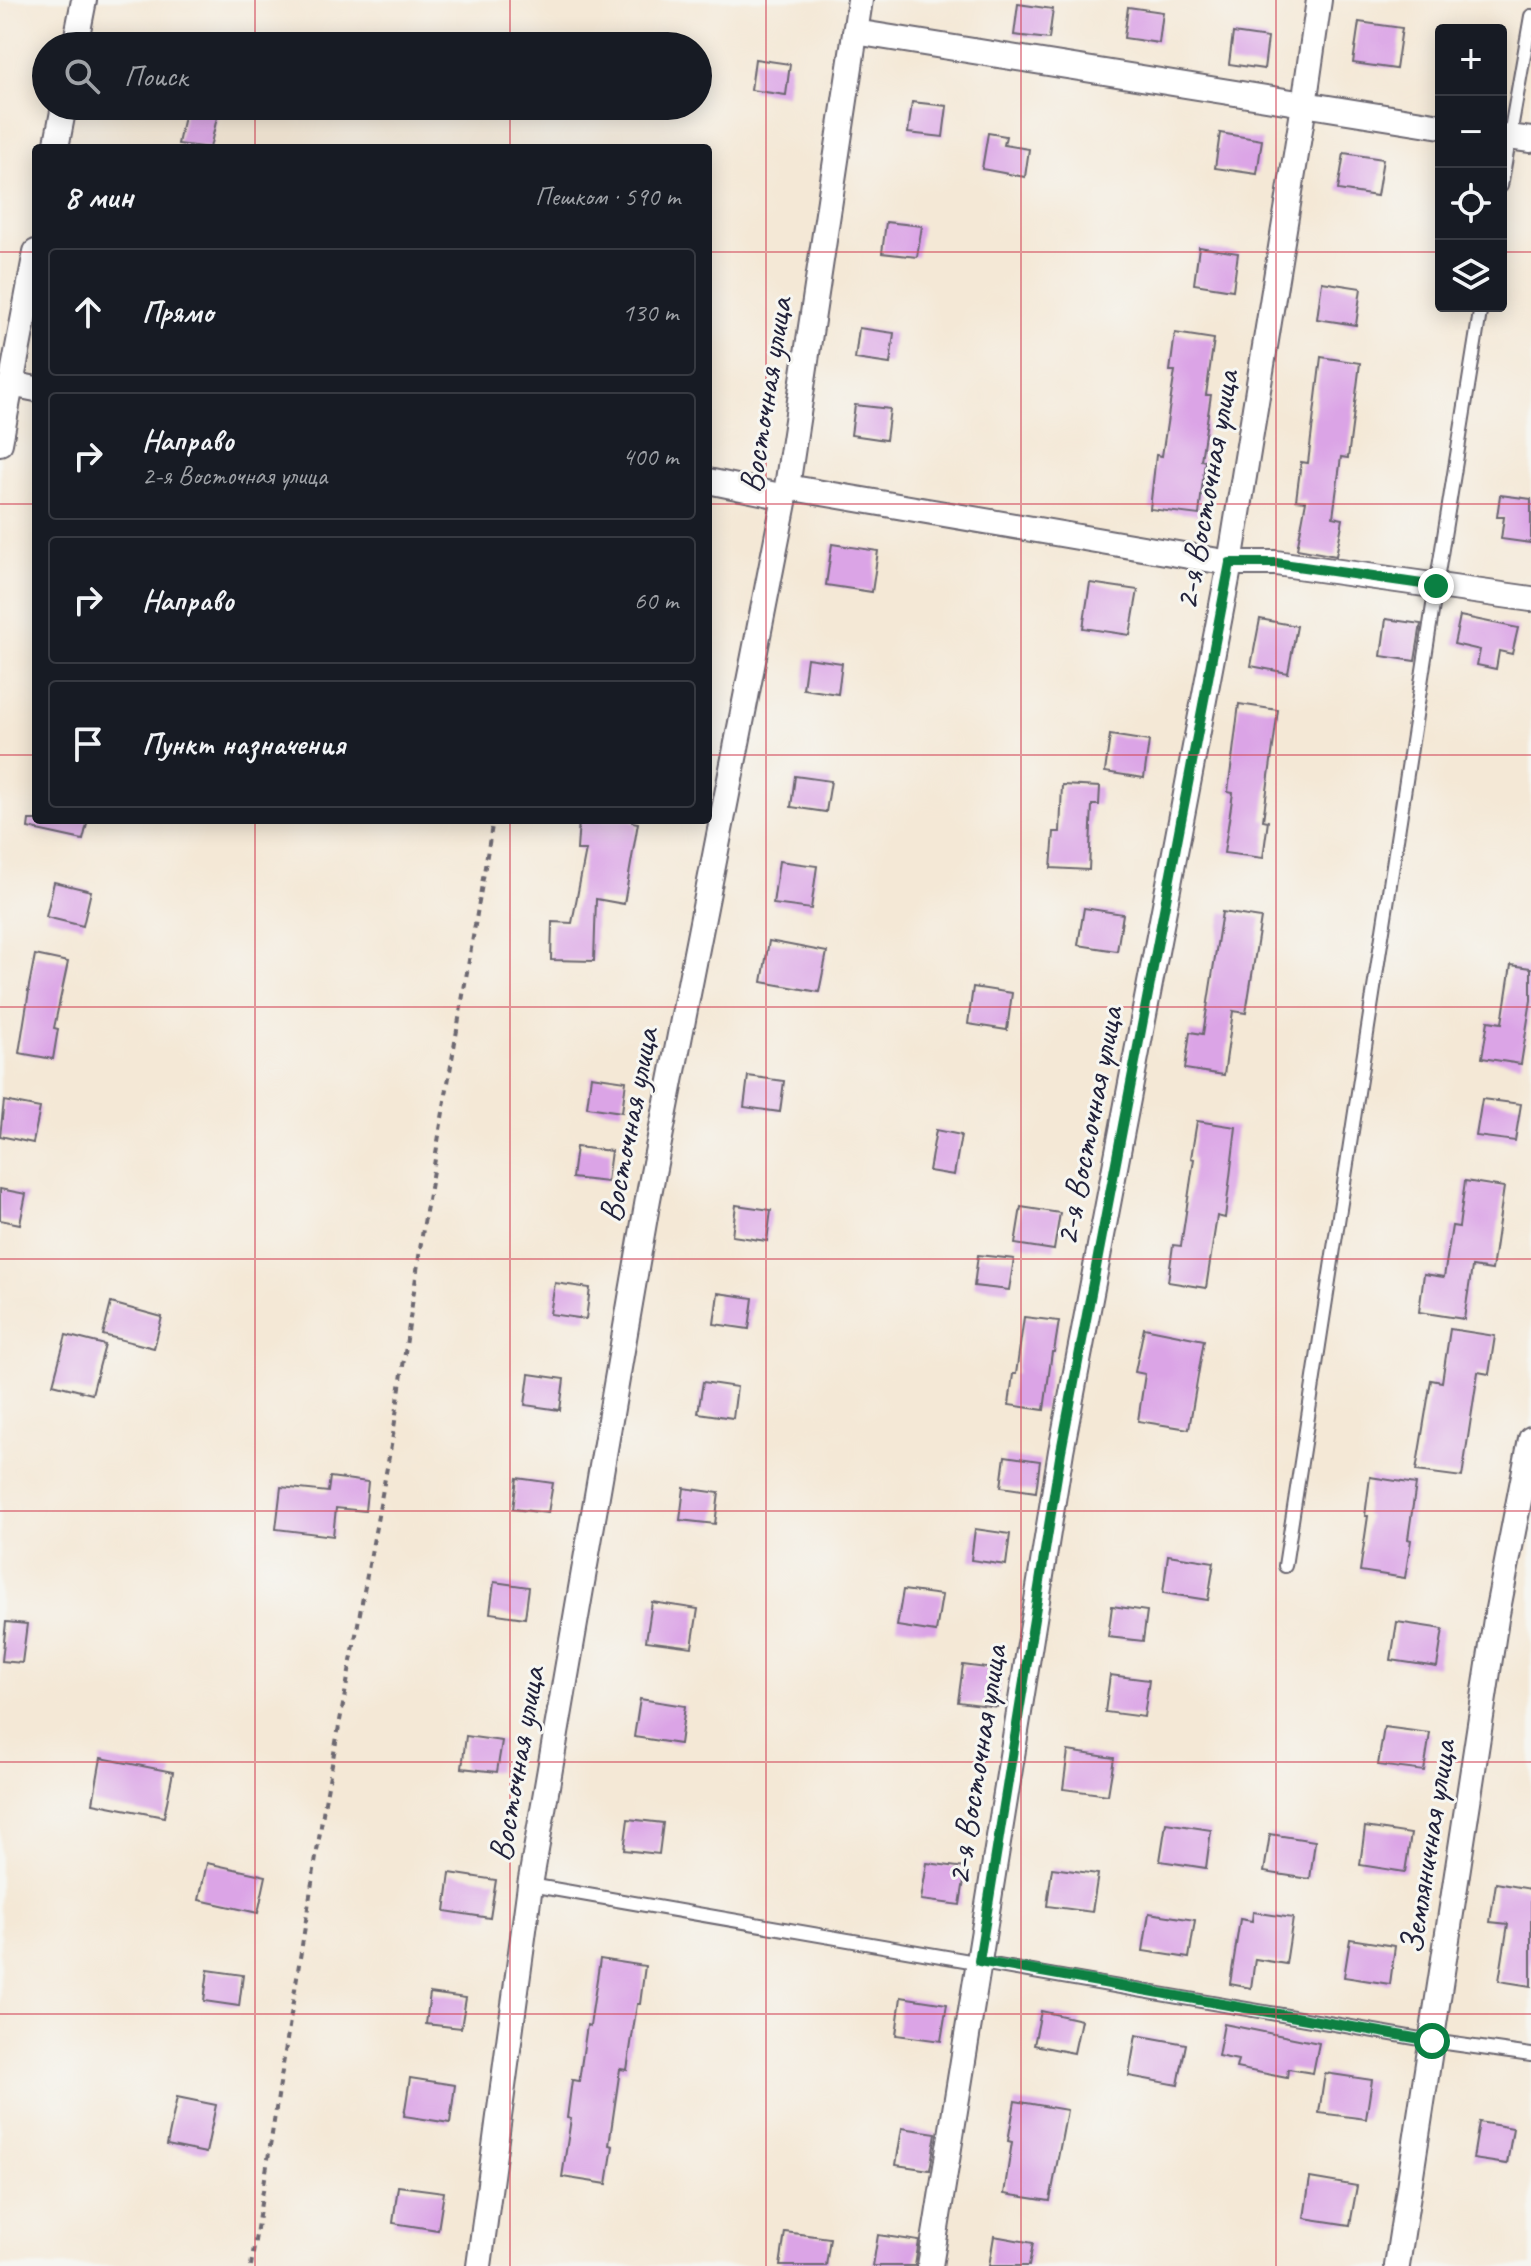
<!DOCTYPE html>
<html lang="ru">
<meta charset="utf-8">
<style>
body{margin:0;font-family:Caveat,sans-serif;background:#242831;color:#f1f3f6}
.controls{position:absolute;right:24px;top:24px;display:grid;overflow:hidden;border-radius:8px;box-shadow:0 4px 20px #0003}
.controls button{width:72px;height:72px;display:grid;place-items:center;padding:0;border:0;border-bottom:2px solid #363941;background:#171b24;color:#f1f3f6;font:40px sans-serif}
.stop{position:absolute;width:24px;height:24px;margin:-18px;border:6px solid #0b8043;border-radius:50%;background:#fff}
.stop.end{background:#0b8043;border-color:#fff;box-shadow:0 2px 8px #0008}
.list{margin:0;padding:0;list-style:none}
h2{display:flex;justify-content:space-between;align-items:center;height:104px;margin:0;padding:0 32px;font-size:34px}
h2 small{font-size:26px;font-weight:400;color:#9ea1a6}
.list li{display:grid;grid-template-columns:52px 1fr auto;gap:24px;align-items:center;box-sizing:border-box;height:128px;margin:0 16px 16px;padding:0 16px;border:2px solid #363941;border-radius:8px}
.list b{display:block;font-size:30px;white-space:nowrap}
.list p{margin:0;font-size:26px;white-space:nowrap;color:#9ea1a6}
.list em{font-size:26px;font-style:normal;color:#9ea1a6}
.icon{flex:none;width:44px;height:44px;fill:none;stroke:currentColor;stroke-width:2;stroke-linecap:round;stroke-linejoin:round}
.map{position:relative;flex:none;width:1531px;height:2266px;overflow:hidden}
.search{position:absolute;background:#171b24;box-shadow:0 4px 20px #0003;left:32px;top:32px;width:680px;height:88px;display:flex;align-items:center;gap:20px;box-sizing:border-box;padding:0 28px;border-radius:44px;color:#9ea1a6;font-size:30px}
.panel{position:absolute;background:#171b24;box-shadow:0 4px 20px #0003;left:32px;top:144px;width:680px;height:680px;border-radius:8px}
.map>svg:first-child{display:block}
.building{fill:#dba4e6}
.lines{fill:none;stroke-linecap:round;stroke-linejoin:round}
.lane-casing{stroke:#6c6771;stroke-width:16}
.street-casing{stroke:#6c6771;stroke-width:28}
.path{stroke:#6c6771;stroke-width:4;stroke-dasharray:6 6;stroke-linecap:butt}
.lane{stroke:#fff;stroke-width:12}
.street{stroke:#fff;stroke-width:24}
.route{stroke:#0b8043;stroke-width:10}
.grid{fill:none;stroke:#d1495b;stroke-width:2;stroke-opacity:0.55}
.labels{text-anchor:middle;dominant-baseline:central;stroke-width:6;stroke-linejoin:round;paint-order:stroke}
.street-label{font-size:34px;fill:#22223b;stroke:#f6f6f2}
</style>
<div class="map">
<svg width="1531" height="2266" viewBox="0 0 1531 2266">
<rect width="100%" height="100%" fill="#f6f6f2"/>
<filter id="ink" filterUnits="userSpaceOnUse"><feTurbulence type="fractalNoise" baseFrequency=".0125" numOctaves="2"/><feDisplacementMap in="SourceGraphic" scale="16" xChannelSelector="R" yChannelSelector="G"/><feConvolveMatrix kernelMatrix="1 2 1 2 8 2 1 2 1" color-interpolation-filters="sRGB"/></filter>
<filter id="wash" filterUnits="userSpaceOnUse"><feTurbulence type="fractalNoise" baseFrequency=".006" numOctaves="4" result="noise"/><feDisplacementMap in="SourceGraphic" scale="32" xChannelSelector="R" yChannelSelector="G"/><feGaussianBlur stdDeviation="1.8" result="paint"/><feColorMatrix in="noise" values="0 0 0 0 0 0 0 0 0 0 0 0 0 0 0 0 0 1.4 0 .05"/><feComposite in="paint" operator="in"/></filter>
<g filter="url(#wash)">
<rect width="100%" height="100%" fill="#f4e8d6"/>
<g id="blocks">
<path class="building" d="M 1018,4 L 1053,9 L 1049,39 L 1014,35 Z
M 1128,7 L 1163,12 L 1159,43 L 1124,38 Z
M 1359,22 L 1402,28 L 1396,69 L 1353,63 Z
M 1233,33 L 1268,38 L 1264,69 L 1229,64 Z
M 755,59 L 790,64 L 786,95 L 751,90 Z
M 912,102 L 947,106 L 943,137 L 908,133 Z
M 186,107 L 218,113 L 210,148 L 178,144 Z
M 988,133 L 1006,136 L 1004,145 L 1029,149 L 1025,177 L 982,169 Z
M 1220,133 L 1262,140 L 1257,174 L 1215,168 Z
M 1344,153 L 1383,159 L 1377,196 L 1338,190 Z
M 886,222 L 922,226 L 917,257 L 882,253 Z
M 1199,247 L 1238,253 L 1233,290 L 1194,284 Z
M 1322,282 L 1361,288 L 1356,325 L 1317,319 Z
M 859,328 L 894,333 L 890,364 L 855,359 Z
M 1175,333 L 1214,339 L 1206,395 L 1211,395 L 1201,460 L 1205,461 L 1199,515 L 1150,509 L 1156,455 L 1162,456 L 1175,371 L 1170,371 Z
M 1321,357 L 1360,363 L 1348,458 L 1341,457 L 1333,517 L 1343,519 L 1336,556 L 1297,549 L 1306,501 L 1296,500 L 1301,462 L 1308,463 Z
M 855,405 L 890,409 L 886,440 L 851,435 Z
M 1500,495 L 1531,499 L 1531,543 L 1501,539 L 1504,517 L 1497,517 Z
M 832,544 L 878,551 L 872,592 L 826,585 Z
M 1090,583 L 1138,590 L 1130,635 L 1083,628 Z
M 1460,616 L 1518,628 L 1512,654 L 1499,651 L 1496,669 L 1477,665 L 1480,650 L 1454,644 Z
M 1260,619 L 1297,626 L 1288,673 L 1251,666 Z
M 1386,619 L 1421,624 L 1415,661 L 1381,656 Z
M 807,658 L 842,663 L 838,694 L 803,689 Z
M 1239,704 L 1278,710 L 1263,820 L 1268,821 L 1263,858 L 1224,853 L 1233,793 L 1228,792 Z
M 1110,735 L 1149,741 L 1144,778 L 1105,772 Z
M 795,776 L 831,781 L 826,812 L 791,807 Z
M 1062,785 L 1100,787 L 1099,805 L 1092,805 L 1089,870 L 1051,868 L 1054,832 L 1060,832 Z
M 29,820 L 88,820 L 83,840 L 28,828 Z
M 579,820 L 632,820 L 632,822 L 638,823 L 624,904 L 596,899 L 594,961 L 551,960 L 552,922 L 572,923 L 586,850 L 577,850 Z
M 779,861 L 817,866 L 811,909 L 773,904 Z
M 54,882 L 91,891 L 83,926 L 46,917 Z
M 1084,908 L 1123,914 L 1117,951 L 1078,945 Z
M 1222,912 L 1261,918 L 1246,1013 L 1233,1011 L 1224,1075 L 1185,1069 L 1190,1032 L 1203,1034 Z
M 769,941 L 827,952 L 819,992 L 762,982 Z
M 35,955 L 68,962 L 54,1028 L 58,1029 L 53,1059 L 19,1053 L 29,991 L 28,991 Z
M 1511,965 L 1531,968 L 1531,1000 L 1521,1064 L 1482,1058 L 1488,1021 L 1502,1023 Z
M 973,987 L 1012,993 L 1007,1030 L 968,1024 Z
M 591,1076 L 626,1081 L 622,1112 L 587,1107 Z
M 748,1076 L 784,1081 L 780,1112 L 744,1107 Z
M 1482,1099 L 1521,1104 L 1515,1141 L 1476,1136 Z
M 4,1101 L 40,1108 L 33,1143 L 0,1136 Z
M 1197,1121 L 1236,1127 L 1225,1218 L 1217,1216 L 1206,1288 L 1168,1282 L 1173,1245 L 1181,1246 L 1194,1159 L 1191,1158 Z
M 936,1130 L 961,1135 L 954,1175 L 929,1171 Z
M 576,1147 L 611,1151 L 607,1182 L 572,1178 Z
M 1465,1181 L 1504,1187 L 1492,1270 L 1472,1267 L 1464,1319 L 1419,1312 L 1424,1274 L 1444,1277 L 1452,1226 L 1459,1227 Z
M 0,1189 L 26,1194 L 20,1224 L 0,1220 Z
M 736,1205 L 771,1210 L 767,1241 L 732,1236 Z
M 1021,1207 L 1060,1213 L 1054,1250 L 1015,1244 Z
M 978,1255 L 1014,1259 L 1009,1290 L 974,1286 Z
M 555,1283 L 590,1288 L 586,1319 L 550,1314 Z
M 718,1293 L 753,1298 L 749,1329 L 714,1324 Z
M 111,1303 L 162,1317 L 154,1348 L 103,1335 Z
M 1024,1317 L 1059,1321 L 1054,1352 L 1052,1352 L 1044,1410 L 1009,1405 L 1013,1374 L 1016,1374 Z
M 1144,1328 L 1204,1340 L 1189,1429 L 1138,1421 L 1145,1374 L 1135,1372 Z
M 1450,1329 L 1495,1336 L 1489,1374 L 1478,1372 L 1462,1477 L 1416,1471 L 1431,1380 L 1442,1382 Z
M 66,1335 L 105,1345 L 92,1394 L 53,1384 Z
M 529,1374 L 564,1379 L 560,1410 L 525,1405 Z
M 703,1382 L 737,1387 L 733,1418 L 698,1413 Z
M 1005,1456 L 1040,1461 L 1036,1492 L 1001,1487 Z
M 330,1477 L 368,1482 L 365,1511 L 336,1508 L 333,1536 L 276,1529 L 281,1487 L 328,1492 Z
M 1370,1477 L 1416,1484 L 1408,1539 L 1411,1540 L 1405,1578 L 1360,1571 L 1368,1516 L 1365,1516 Z
M 517,1478 L 553,1483 L 548,1513 L 513,1509 Z
M 684,1488 L 719,1493 L 715,1524 L 680,1520 Z
M 975,1529 L 1010,1534 L 1006,1565 L 971,1560 Z
M 1168,1555 L 1214,1562 L 1208,1600 L 1163,1593 Z
M 494,1582 L 529,1587 L 525,1618 L 490,1613 Z
M 903,1590 L 942,1595 L 936,1632 L 897,1626 Z
M 652,1602 L 698,1609 L 692,1647 L 646,1641 Z
M 1112,1606 L 1147,1611 L 1143,1641 L 1108,1637 Z
M 6,1622 L 27,1624 L 22,1663 L 2,1661 Z
M 1397,1622 L 1443,1629 L 1437,1667 L 1391,1660 Z
M 963,1665 L 1002,1670 L 997,1707 L 958,1702 Z
M 1110,1675 L 1149,1680 L 1144,1717 L 1105,1712 Z
M 640,1699 L 685,1706 L 680,1744 L 634,1737 Z
M 1384,1727 L 1430,1733 L 1424,1771 L 1378,1765 Z
M 466,1736 L 502,1741 L 497,1772 L 462,1768 Z
M 1068,1751 L 1114,1758 L 1108,1795 L 1063,1789 Z
M 101,1758 L 173,1772 L 164,1817 L 93,1803 Z
M 628,1819 L 663,1823 L 659,1854 L 624,1850 Z
M 1166,1823 L 1211,1830 L 1206,1868 L 1160,1861 Z
M 1365,1827 L 1411,1834 L 1405,1872 L 1360,1865 Z
M 1270,1834 L 1315,1841 L 1310,1879 L 1264,1872 Z
M 207,1863 L 266,1876 L 258,1913 L 199,1900 Z
M 927,1863 L 966,1868 L 960,1905 L 921,1900 Z
M 1052,1868 L 1098,1874 L 1092,1912 L 1047,1906 Z
M 450,1873 L 496,1880 L 490,1918 L 445,1911 Z
M 1496,1883 L 1531,1889 L 1531,1986 L 1499,1981 L 1508,1924 L 1490,1922 Z
M 1253,1912 L 1293,1918 L 1286,1964 L 1255,1959 L 1251,1988 L 1230,1984 L 1240,1919 L 1252,1921 Z
M 1149,1913 L 1195,1920 L 1189,1958 L 1143,1951 Z
M 1350,1939 L 1395,1946 L 1390,1984 L 1344,1977 Z
M 600,1959 L 645,1966 L 640,2004 L 637,2004 L 627,2070 L 620,2069 L 609,2145 L 613,2146 L 607,2184 L 562,2177 L 571,2119 L 567,2118 L 572,2080 L 579,2081 L 587,2025 L 590,2026 Z
M 208,1970 L 243,1975 L 239,2006 L 204,2001 Z
M 430,1993 L 466,1998 L 461,2028 L 426,2024 Z
M 901,1997 L 947,2004 L 941,2041 L 896,2035 Z
M 1041,2011 L 1081,2020 L 1074,2053 L 1034,2045 Z
M 1224,2024 L 1319,2043 L 1313,2073 L 1288,2069 L 1287,2078 L 1236,2068 L 1238,2060 L 1218,2056 Z
M 1136,2035 L 1186,2044 L 1178,2085 L 1129,2076 Z
M 1325,2073 L 1372,2080 L 1366,2119 L 1319,2113 Z
M 410,2078 L 455,2085 L 450,2123 L 404,2116 Z
M 177,2097 L 216,2105 L 206,2153 L 167,2145 Z
M 1015,2101 L 1067,2110 L 1050,2201 L 1004,2194 L 1012,2142 L 1008,2141 Z
M 1479,2122 L 1513,2128 L 1507,2164 L 1473,2159 Z
M 902,2128 L 936,2133 L 930,2170 L 896,2165 Z
M 1310,2178 L 1357,2186 L 1350,2225 L 1304,2218 Z
M 398,2186 L 444,2192 L 438,2230 L 393,2223 Z
M 785,2232 L 830,2238 L 826,2266 L 780,2266 Z
M 878,2235 L 919,2241 L 915,2266 L 873,2266 Z
M 994,2236 L 1033,2243 L 1029,2266 L 989,2266 Z"/>
</g>
</g>
<g filter="url(#ink)">
<use href="#blocks" fill-opacity="0" stroke="#6c6771" stroke-width="2"/>
<g class="lines">
<defs>
<path id="lane" d="M 1501,186 L 1531,16
M 1285,1566 L 1436,586 L 1481,306
M 530,1885 L 1432,2041 L 1531,2055"/>
<path id="street" d="M 855,32 L 1441,126
M 75,46 L 84,0
M 1501,136 L 1531,140
M 56,148 L 64,106
M 11,384 L 36,389
M 0,443 L 36,252
M 708,481 L 785,497
M 787,487 L 1230,563 L 1276,563 L 1531,599
M 479,2266 L 530,1885 L 648,1199 L 787,487 L 860,0
M 930,2266 L 1061,1451 L 1230,563 L 1304,105 L 1319,0
M 1397,2266 L 1496,1619 L 1531,1439"/>
</defs>
<use href="#lane" class="lane-casing"/>
<use href="#street" class="street-casing"/>
<path class="path" d="M 251,2266 L 324,1807 L 393,1435 L 423,1229 L 493,820"/>
<use href="#lane" class="lane"/>
<use href="#street" class="street"/>
</g>
</g>
<g class="lines" filter="url(#ink)">
<path class="route" d="M 1432,2041 L 979,1961 L 1061,1451 L 1230,563 L 1276,563 L 1436,586"/>
</g>
<path class="grid" d="M 255,0 L 255,46M 510,0 L 510,46M 766,0 L 766,2266M 1021,0 L 1021,2266M 1276,0 L 1276,2266M 255,106 L 255,148M 510,106 L 510,148M 0,252 L 36,252M 708,252 L 1441,252M 1501,252 L 1531,252M 0,504 L 36,504M 708,504 L 1531,504M 0,755 L 36,755M 708,755 L 1531,755M 255,820 L 255,2266M 510,820 L 510,2266M 0,1007 L 1531,1007M 0,1259 L 1531,1259M 0,1511 L 1531,1511M 0,1762 L 1531,1762M 0,2014 L 1531,2014"/>
<g class="labels">
<g class="street-label">
<text transform="translate(765 395) rotate(-81)">Восточная улица</text>
<text transform="translate(1206 490) rotate(-80)">2-я Восточная улица</text>
<text transform="translate(628 1125) rotate(-79)">Восточная улица</text>
<text transform="translate(1088 1126) rotate(-79)">2-я Восточная улица</text>
<text transform="translate(516 1764) rotate(-80)">Восточная улица</text>
<text transform="translate(976 1765) rotate(-81)">2-я Восточная улица</text>
<text transform="translate(1427 1847) rotate(-81)">Земляничная улица</text>
</g>
</g>
</svg>
<div class="controls">
<button>+</button>
<button>−</button>
<button><svg class="icon" aria-label="locate" viewBox="0 0 24 24"><circle cx="12" cy="12" r="6"/><path d="M12 2v4M12 18v4M2 12h4M18 12h4"/></svg></button>
<button><svg class="icon" aria-label="layers" viewBox="0 0 24 24"><path d="M12 4l9 5-9 5-9-5zM3 14l9 5 9-5"/></svg></button>
</div>
<div class="stop" style="left:1432px;top:2041px"></div>
<div class="stop end" style="left:1436px;top:586px"></div>
<div class="search"><svg class="icon" aria-label="search" viewBox="0 0 24 24"><circle cx="10" cy="10" r="6"/><path d="M15 15l6 6"/></svg>Поиск</div>
<section class="panel">
<h2>8 мин<small>Пешком · 590 m</small></h2>
<ul class="list">
<li><svg class="icon" aria-label="ahead" viewBox="0 0 24 24"><path d="M12 20V5M6 11l6-6 6 6"/></svg><div><b>Прямо</b></div><em>130 m</em></li>
<li><svg class="icon" aria-label="right" viewBox="0 0 24 24"><path d="M7 20v-9h11M14 6l5 5-5 5"/></svg><div><b>Направо</b><p>2-я Восточная улица</p></div><em>400 m</em></li>
<li><svg class="icon" aria-label="right" viewBox="0 0 24 24"><path d="M7 20v-9h11M14 6l5 5-5 5"/></svg><div><b>Направо</b></div><em>60 m</em></li>
<li><svg class="icon" aria-label="arrive" viewBox="0 0 24 24"><path d="M6 21V4h12l-3 4 3 4H6"/></svg><div><b>Пункт назначения</b></div></li>
</ul>
</section>
</div>
